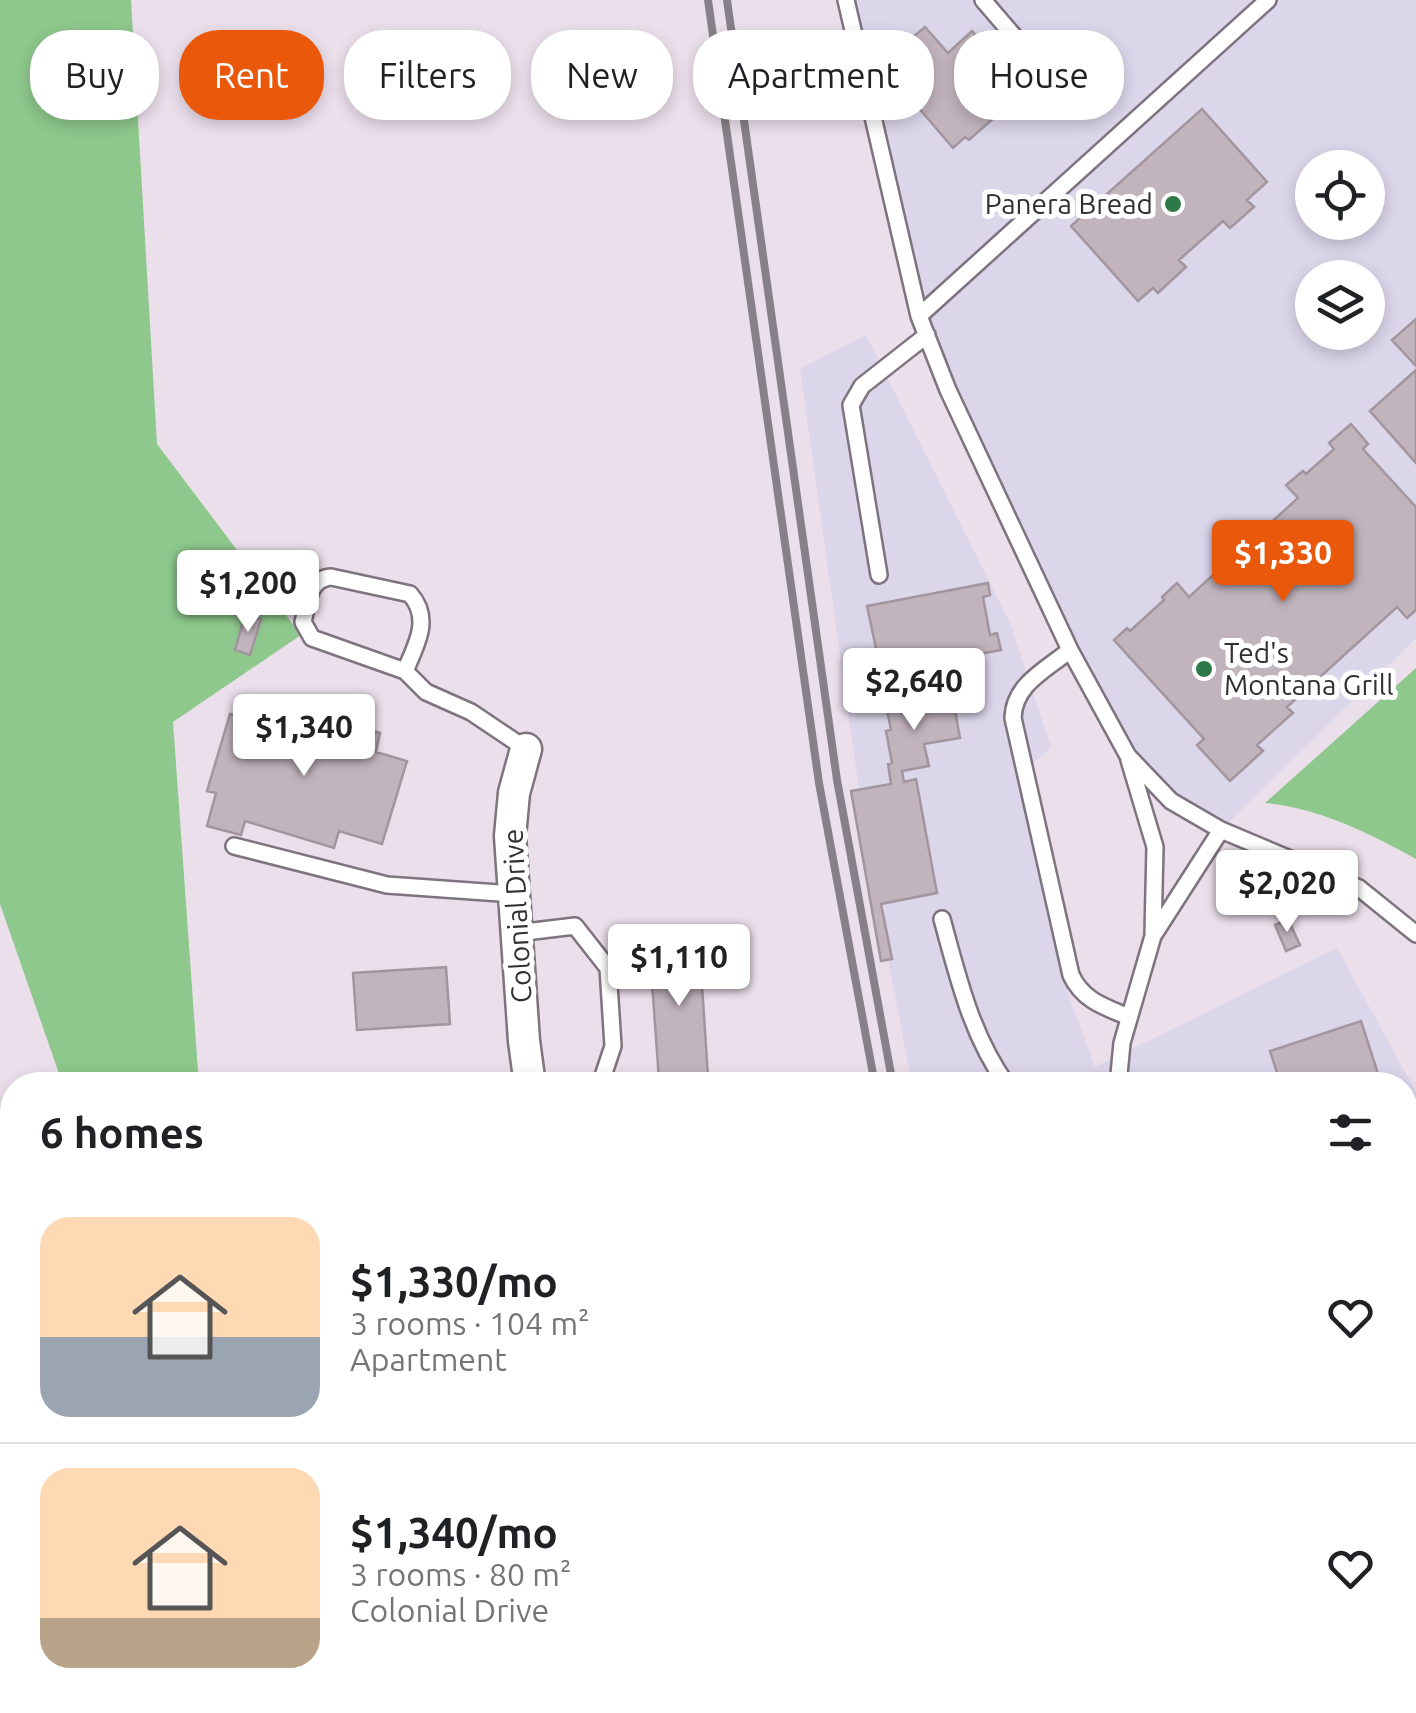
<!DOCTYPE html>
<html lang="en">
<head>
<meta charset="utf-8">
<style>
	:root { --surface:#fff; --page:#f2f2f2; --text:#202124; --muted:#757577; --line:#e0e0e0; --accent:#ea580c }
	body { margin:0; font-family:Ubuntu,sans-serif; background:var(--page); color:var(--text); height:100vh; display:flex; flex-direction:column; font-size:38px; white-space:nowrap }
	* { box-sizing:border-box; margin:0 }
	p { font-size:32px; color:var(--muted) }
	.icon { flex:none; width:55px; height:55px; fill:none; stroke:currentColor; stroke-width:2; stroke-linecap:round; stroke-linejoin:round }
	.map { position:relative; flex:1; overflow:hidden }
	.sheet { position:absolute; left:0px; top:1072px; width:1418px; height:642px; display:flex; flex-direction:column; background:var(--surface); border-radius:40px 40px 0 0; box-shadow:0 5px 15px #0003 }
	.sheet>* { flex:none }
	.guide { position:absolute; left:30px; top:30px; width:1358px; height:90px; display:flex; gap:20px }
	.buttons { position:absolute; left:1295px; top:150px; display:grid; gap:20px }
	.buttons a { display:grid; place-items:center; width:90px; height:90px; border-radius:50%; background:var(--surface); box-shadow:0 5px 15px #0003; font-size:50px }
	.price { position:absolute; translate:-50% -85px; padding:0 22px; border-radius:10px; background:#fff; color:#222; font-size:32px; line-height:65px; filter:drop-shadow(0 2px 5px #0008) }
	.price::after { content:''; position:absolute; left:50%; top:60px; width:30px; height:22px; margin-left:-15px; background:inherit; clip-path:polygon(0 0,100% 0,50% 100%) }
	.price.active { background:var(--accent); color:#fff }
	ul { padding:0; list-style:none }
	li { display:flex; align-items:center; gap:30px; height:250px; padding:0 40px }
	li+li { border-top:2px solid var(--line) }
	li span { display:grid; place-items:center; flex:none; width:280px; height:200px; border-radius:30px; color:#555 }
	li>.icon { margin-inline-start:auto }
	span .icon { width:120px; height:120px; fill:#fffc; stroke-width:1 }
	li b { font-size:42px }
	h2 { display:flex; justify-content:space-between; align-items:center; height:120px; padding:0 40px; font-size:42px }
	.chip { padding:0 35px; border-radius:40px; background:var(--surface); box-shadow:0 5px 15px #0003; font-size:35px; line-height:90px }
	.chip.active { background:var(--accent); color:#fff }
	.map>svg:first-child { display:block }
</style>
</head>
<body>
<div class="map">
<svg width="1416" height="1713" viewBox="0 0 1416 1713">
	<rect width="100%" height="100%" fill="#ebdfeb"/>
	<path fill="#dcd6eb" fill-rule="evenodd" d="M846 0H1416V638L1221 830 1171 801 1128 756 919 316ZM1312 168H1368V222H1312ZM1312 278H1368V332H1312Z
		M866 335 1010 623 1051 747 1025 771 1068 994 1095 1067 1337 948 1416 1092V1171L1405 1175V1085H912L867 847 800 369Z"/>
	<path fill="#8ec88c" d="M0 0H131L157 444 301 635 173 722 199 1085H63L0 904Z
		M1416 668V859C1369 833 1319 808 1265 803Z"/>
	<path fill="#c2b4bd" stroke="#a2959e" stroke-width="2.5" d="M925 27 948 53 972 31 1020 86 1008 95 1013 101 969 140 965 137 953 148 905 92 925 75 901 47Z
		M1202 109 1267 182 1247 200 1254 207 1230 228 1223 221 1179 260 1186 267 1158 293 1153 288 1138 301 1071 226Z
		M1416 319V366L1392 340Z
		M1416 370V463L1370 411Z
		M1351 424 1368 444 1363 449 1416 507V610L1407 618 1397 607 1287 707 1293 713 1257 745 1263 751 1230 781 1197 745 1204 739 1114 640 1127 628 1130 631 1164 600 1162 597 1177 583 1189 597 1298 498 1286 485 1303 471 1306 474 1334 449 1329 443Z
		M988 583 990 595 983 597 990 635 997 633 1001 650 946 660 960 738 924 744 929 766 902 771 904 782 916 779 937 893 881 904 892 959 881 961 851 791 891 784 888 764 892 763 886 731 891 730 887 710 883 711 880 698 885 697 882 678 877 679 874 664 879 663 867 606Z
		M245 615 261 619 250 655 235 650Z
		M273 706 380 733 376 752 407 761 382 844 339 831 334 848 245 821 241 835 207 826 216 793 207 791 230 714 267 725Z
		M1288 919 1300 945 1286 951 1275 925Z
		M699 938 708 1077 659 1080 649 941Z
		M446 967 450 1024 357 1030 353 973Z
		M1361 1021 1381 1083 1281 1085 1270 1051Z
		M1416 1274V1306L1407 1277Z
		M1405 1377 1416 1409V1466L1405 1470Z
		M0 1379 9 1403 0 1406Z
		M12 1489V1560L0 1564V1493Z
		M1405 1701 1412 1704 1416 1701V1713H1399V1707Z
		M803 1702H875L879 1713H807Z"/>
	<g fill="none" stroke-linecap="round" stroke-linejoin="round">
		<g stroke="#7e737e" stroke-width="20">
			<path id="lane" d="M846 0 919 316 948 390 1070 650 1128 756 1171 801 1221 830 1359 888 1416 934
				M983 0 1056 85
				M919 316 1268 0
				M879 575 851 405 862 386 927 335
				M1070 650C1046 670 1014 684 1013 718L1071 975C1083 1001 1105 1007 1129 1017
				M405 671C416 645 432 619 410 594L331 577C308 579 308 603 303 622L312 638 405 671 426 692 471 712 526 749
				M1129 760 1155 847 1153 933
				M234 846 387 885 514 894
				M942 919C958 977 971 1035 1007 1085
				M517 933 575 926 608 968 613 1046 600 1085
				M1118 1085 1122 1043 1153 936 1221 830
				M1405 1172 1416 1200
				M0 1468 12 1464
				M102 1702 105 1713
				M473 1702 477 1713
				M161 1713 192 1702
				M742 1713 772 1702"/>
		</g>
		<g stroke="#7e737e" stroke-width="35">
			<path id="street" d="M526 749 514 793 510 836 524 1041 530 1085
				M1405 1646 1416 1641
				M919 1702 922 1713
				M1310 1702 1315 1713"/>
		</g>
		<g stroke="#7e737e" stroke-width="48">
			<path id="secondary" d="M1405 1207 1416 1203
				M0 1666 12 1662"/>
		</g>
		<path stroke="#877f87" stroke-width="5" stroke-dasharray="8 5" stroke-linecap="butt" d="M0 1411 12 1407"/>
		<use href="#lane" stroke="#fff" stroke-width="15"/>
		<use href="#street" stroke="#fff" stroke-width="30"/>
		<use href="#secondary" stroke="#fff" stroke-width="42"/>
		<path stroke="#888088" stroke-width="8" d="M708 0 819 783 875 1085
			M727 0 837 780 893 1085
			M1026 1702 1029 1713
			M1046 1702 1049 1713"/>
	</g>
	<g fill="#2e7948" stroke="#fff" stroke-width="4">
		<circle cx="1173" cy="204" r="10"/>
		<circle cx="1204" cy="669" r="10"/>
	</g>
	<g text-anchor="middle" stroke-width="10" stroke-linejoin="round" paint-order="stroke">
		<g font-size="28" fill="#332e33" stroke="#fff" text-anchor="end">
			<text x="1153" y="214">Panera Bread</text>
			<text x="1224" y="663" text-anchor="start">Ted's<tspan x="1224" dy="32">Montana Grill</tspan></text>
		</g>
		<g font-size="28" fill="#332e33" stroke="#fff">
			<text transform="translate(517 916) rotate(-93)" y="10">Colonial Drive</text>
		</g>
	</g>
</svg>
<div class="buttons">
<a><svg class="icon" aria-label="locate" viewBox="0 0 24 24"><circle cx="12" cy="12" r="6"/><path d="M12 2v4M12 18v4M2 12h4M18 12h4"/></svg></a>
<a><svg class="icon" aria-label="layers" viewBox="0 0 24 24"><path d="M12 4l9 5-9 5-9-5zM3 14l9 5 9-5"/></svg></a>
</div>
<b class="price active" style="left:1283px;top:605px">$1,330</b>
<b class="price" style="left:248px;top:635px">$1,200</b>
<b class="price" style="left:914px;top:733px">$2,640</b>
<b class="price" style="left:304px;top:779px">$1,340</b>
<b class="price" style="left:1287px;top:935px">$2,020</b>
<b class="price" style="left:679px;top:1009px">$1,110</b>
<div class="guide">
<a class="chip">Buy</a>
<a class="chip active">Rent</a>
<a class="chip">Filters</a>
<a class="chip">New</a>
<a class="chip">Apartment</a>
<a class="chip">House</a>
</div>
<section class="sheet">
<h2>6 homes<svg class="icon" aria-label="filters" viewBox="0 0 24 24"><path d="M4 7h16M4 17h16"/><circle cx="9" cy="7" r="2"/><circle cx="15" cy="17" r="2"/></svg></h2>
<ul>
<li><span style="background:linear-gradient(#ffd9b3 60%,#9aa5b1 0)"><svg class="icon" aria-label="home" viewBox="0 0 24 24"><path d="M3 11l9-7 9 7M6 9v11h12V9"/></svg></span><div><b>$1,330/mo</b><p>3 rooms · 104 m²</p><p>Apartment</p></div><svg class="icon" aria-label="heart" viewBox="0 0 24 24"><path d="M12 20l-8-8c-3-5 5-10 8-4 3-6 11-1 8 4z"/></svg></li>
<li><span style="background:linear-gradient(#ffd9b3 75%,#b9a48a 0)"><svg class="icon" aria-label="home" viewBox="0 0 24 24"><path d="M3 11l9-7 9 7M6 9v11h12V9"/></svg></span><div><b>$1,340/mo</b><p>3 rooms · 80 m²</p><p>Colonial Drive</p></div><svg class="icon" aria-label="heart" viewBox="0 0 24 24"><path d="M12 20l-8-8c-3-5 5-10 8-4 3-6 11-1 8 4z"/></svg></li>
</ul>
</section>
</div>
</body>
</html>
